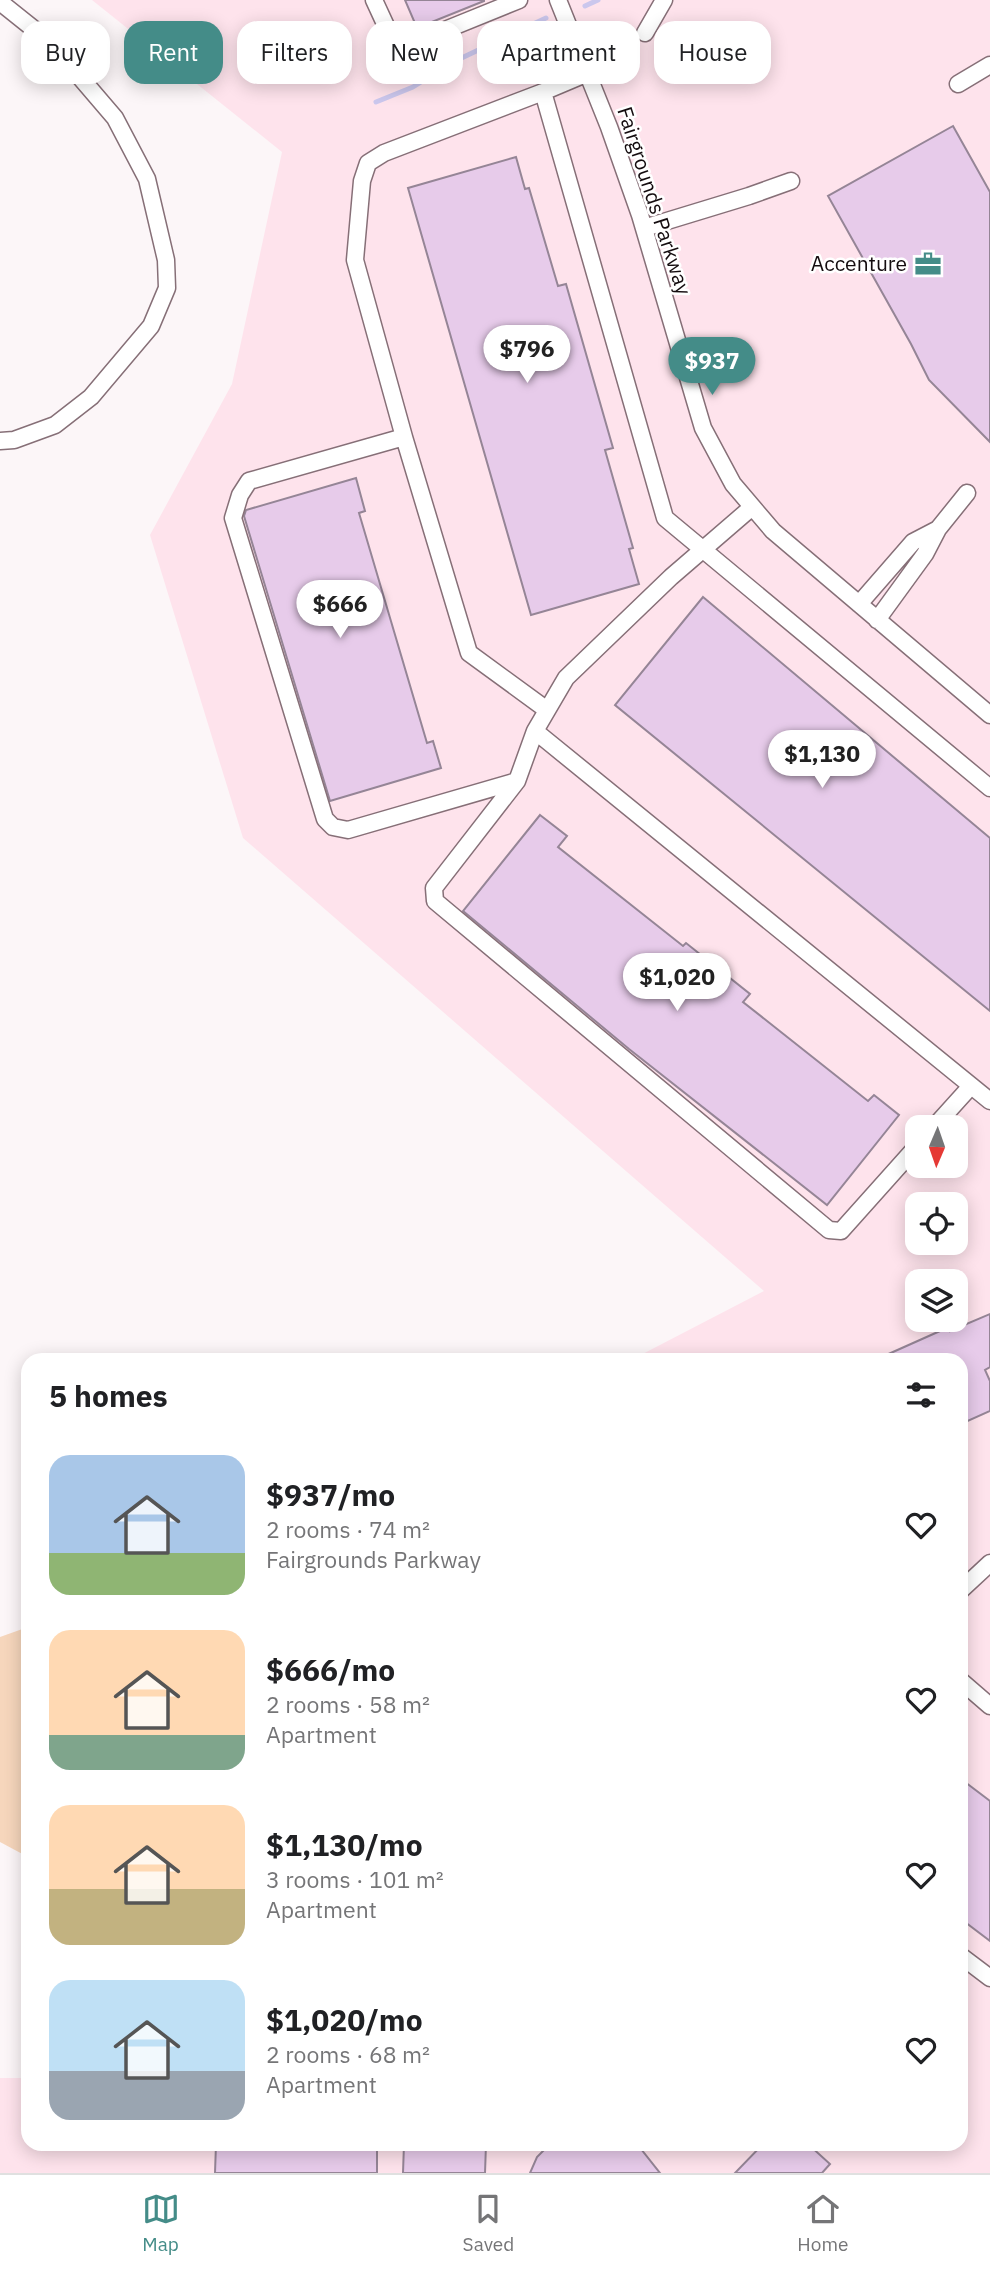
<!DOCTYPE html>
<html lang="en">
<head>
<meta charset="utf-8">
<style>
	:root { --surface:#fff; --page:#f6f6f6; --text:#202124; --muted:#757577; --line:#e0e0e0; --accent:#448c88 }
	body { margin:0; font-family:"IBM Plex Sans",sans-serif; background:var(--page); color:var(--text); height:100vh; display:flex; flex-direction:column; font-size:26px; white-space:nowrap }
	* { box-sizing:border-box; margin:0 }
	p { font-size:23px; color:var(--muted) }
	.icon { flex:none; width:38px; height:38px; fill:none; stroke:currentColor; stroke-width:2; stroke-linecap:round; stroke-linejoin:round }
	.map { position:relative; flex:1; overflow:hidden }
	.details { position:absolute; left:21px; top:1353px; width:947px; height:798px; display:flex; flex-direction:column; background:var(--surface); border-radius:21px; box-shadow:0 4px 18px #0003 }
	.details>* { flex:none }
	.top-card { position:absolute; left:21px; top:21px; width:948px; height:63px; display:flex; gap:14px }
	.needle { width:46px; rotate:182deg }
	.buttons { position:absolute; left:905px; top:1115px; display:grid; gap:14px }
	.buttons a { display:grid; place-items:center; width:63px; height:63px; border-radius:14px; background:var(--surface); box-shadow:0 4px 18px #0003; font-size:35px }
	.price { position:absolute; translate:-50% -60px; padding:0 16px; border-radius:24px; background:#fff; color:#222; font-size:23px; line-height:46px; filter:drop-shadow(0 2px 4px #0008) }
	.price::after { content:''; position:absolute; left:50%; top:42px; width:21px; height:16px; margin-left:-10px; background:inherit; clip-path:polygon(0 0,100% 0,50% 100%) }
	.price.selected { background:var(--accent); color:#fff }
	ul { padding:0; list-style:none }
	li { display:flex; align-items:center; gap:21px; height:175px; padding:0 28px }
	li span { display:grid; place-items:center; flex:none; width:196px; height:140px; border-radius:21px; color:#555 }
	li>.icon { margin-inline-start:auto }
	span .icon { width:84px; height:84px; fill:#fffc; stroke-width:1 }
	li b { font-size:30px }
	h2 { display:flex; justify-content:space-between; align-items:center; height:84px; padding:0 28px; font-size:30px }
	.chip { padding:0 24px; border-radius:21px; background:var(--surface); box-shadow:0 4px 18px #0003; font-size:24px; line-height:63px }
	.chip.selected { background:var(--accent); color:#fff }
	.tabs { display:flex; justify-content:space-around; align-items:center; height:98px; border-top:2px solid var(--line); background:var(--surface); font-size:19px; color:var(--muted) }
	.tabs a { display:grid; justify-items:center; gap:4px }
	.tabs .selected { color:var(--accent) }
	.map>svg:first-child { display:block }
</style>
</head>
<body>
<div class="map">
<svg width="990" height="2173" viewBox="0 0 990 2173">
	<rect width="100%" height="100%" fill="#fcf6f8"/>
	<path fill="#fee3ec" fill-rule="evenodd" d="M92 0H990V2173H0V2078H28V2144H961V1360H631L764 1291 243 838 150 535 232 384 282 152ZM917 1127H956V1166H917ZM917 1204H956V1242H917ZM917 1281H956V1320H917Z"/>
	<path fill="#f6d6bc" d="M28 1627V1857L0 1842V1637Z"/>
	<g fill="none" stroke-linecap="round" stroke-linejoin="round">
		<path stroke="#cbc7ed" stroke-width="5" d="M585 6 598 0
			M376 102 413 87 451 63 546 18"/>
	</g>
	<path fill="#e7cbea" stroke="#958596" stroke-width="2" d="M405 0H484V1L417 28Z
		M953 126 990 192V442L929 380 911 344 828 196Z
		M516 157 525 189 529 188 558 286 566 284 613 448 605 450 633 548 629 549 639 584 531 615 408 188Z
		M356 478 365 511 359 513 427 743 433 741 441 768 330 801 244 516 246 510Z
		M703 597 990 838V1011L615 705Z
		M540 815 567 836 558 847 683 946 686 943 750 994 743 1002 868 1101 874 1095 899 1115 827 1205 629 1049 463 911Z
		M990 1314V1367L985 1370 990 1381V1411L961 1424V1360H875L949 1327 950 1331Z
		M961 1779 990 1801V1941L961 1919Z
		M216 2144H377V2173H215Z
		M404 2144H486L485 2173H403Z
		M550 2144H637L660 2173H530L537 2157Z
		M763 2144H808L830 2164 822 2173H735Z"/>
	<g fill="none" stroke-linecap="round" stroke-linejoin="round">
		<g stroke="#866f77" stroke-width="19">
			<path id="minor" d="M374 0 392 39 413 43 519 0
				M558 0 609 127 640 215 703 428 733 484 773 531 990 715
				M0 2 50 42 115 118 147 179 166 260 167 288 151 326 91 397 55 425 14 440 0 441
				M645 33 664 0
				M958 84 990 65
				M543 92 588 73
				M644 228 749 196 791 181
				M404 437 469 653 547 710
				M751 508 671 577 566 678 535 731 990 1101
				M859 604 913 542 938 529
				M877 620 925 554 938 529 967 493
				M535 731 517 781 348 830 333 827 325 819 233 518 240 495 249 481 404 437 355 260 362 181 368 163 384 153 543 92 665 518 990 788
				M517 781 434 888 435 901 829 1230 841 1231 917 1146
				M934 1127 971 1086
				M961 1590 990 1563
				M961 1681 990 1706
				M961 1956 990 1978"/>
		</g>
		<use href="#minor" stroke="#fff" stroke-width="16"/>
	</g>
	<defs>
		<g id="office-bare" transform="scale(2.1)"><path d="M-6-3h4V-5.5h4V-3h4V5H-6ZM-1-4.5V-3h2v-1.5ZM-6 0V1H6V0Z" fill="#448c88" stroke="#fff" stroke-width="2.5" paint-order="stroke"/></g>
	</defs>
	<g fill-rule="evenodd">
		<use href="#office-bare" x="928" y="264"/>
	</g>
	<g text-anchor="middle" stroke-width="5" stroke-linejoin="round" paint-order="stroke">
		<g font-size="21" fill="#140c0f" stroke="#fff">
			<text transform="translate(654 201) rotate(72)" y="7">Fairgrounds Parkway</text>
		</g>
		<g font-size="21" fill="#140c0f" stroke="#fff" text-anchor="end">
			<text x="907" y="271">Accenture</text>
		</g>
	</g>
</svg>
<div class="buttons">
<a><svg class="needle" viewBox="-14 -14 28 28"><path d="M0-13l5 13h-10z" fill="#e53935"/><path d="M0 13l5-13h-10z" fill="#757577"/></svg></a>
<a><svg class="icon" aria-label="locate" viewBox="0 0 24 24"><circle cx="12" cy="12" r="6"/><path d="M12 2v4M12 18v4M2 12h4M18 12h4"/></svg></a>
<a><svg class="icon" aria-label="layers" viewBox="0 0 24 24"><path d="M12 4l9 5-9 5-9-5zM3 14l9 5 9-5"/></svg></a>
</div>
<b class="price" style="left:527px;top:385px">$796</b>
<b class="price selected" style="left:712px;top:397px">$937</b>
<b class="price" style="left:340px;top:640px">$666</b>
<b class="price" style="left:822px;top:790px">$1,130</b>
<b class="price" style="left:677px;top:1013px">$1,020</b>
<div class="top-card">
<a class="chip">Buy</a>
<a class="chip selected">Rent</a>
<a class="chip">Filters</a>
<a class="chip">New</a>
<a class="chip">Apartment</a>
<a class="chip">House</a>
</div>
<section class="details">
<h2>5 homes<svg class="icon" aria-label="filters" viewBox="0 0 24 24"><path d="M4 7h16M4 17h16"/><circle cx="9" cy="7" r="2"/><circle cx="15" cy="17" r="2"/></svg></h2>
<ul>
<li><span style="background:linear-gradient(#a9c7e8 70%,#8fb573 0)"><svg class="icon" aria-label="home" viewBox="0 0 24 24"><path d="M3 11l9-7 9 7M6 9v11h12V9"/></svg></span><div><b>$937/mo</b><p>2 rooms · 74 m²</p><p>Fairgrounds Parkway</p></div><svg class="icon" aria-label="heart" viewBox="0 0 24 24"><path d="M12 20l-8-8c-3-5 5-10 8-4 3-6 11-1 8 4z"/></svg></li>
<li><span style="background:linear-gradient(#ffd9b3 75%,#7fa58c 0)"><svg class="icon" aria-label="home" viewBox="0 0 24 24"><path d="M3 11l9-7 9 7M6 9v11h12V9"/></svg></span><div><b>$666/mo</b><p>2 rooms · 58 m²</p><p>Apartment</p></div><svg class="icon" aria-label="heart" viewBox="0 0 24 24"><path d="M12 20l-8-8c-3-5 5-10 8-4 3-6 11-1 8 4z"/></svg></li>
<li><span style="background:linear-gradient(#ffd9b3 60%,#c2b280 0)"><svg class="icon" aria-label="home" viewBox="0 0 24 24"><path d="M3 11l9-7 9 7M6 9v11h12V9"/></svg></span><div><b>$1,130/mo</b><p>3 rooms · 101 m²</p><p>Apartment</p></div><svg class="icon" aria-label="heart" viewBox="0 0 24 24"><path d="M12 20l-8-8c-3-5 5-10 8-4 3-6 11-1 8 4z"/></svg></li>
<li><span style="background:linear-gradient(#bfe0f5 65%,#9aa5b1 0)"><svg class="icon" aria-label="home" viewBox="0 0 24 24"><path d="M3 11l9-7 9 7M6 9v11h12V9"/></svg></span><div><b>$1,020/mo</b><p>2 rooms · 68 m²</p><p>Apartment</p></div><svg class="icon" aria-label="heart" viewBox="0 0 24 24"><path d="M12 20l-8-8c-3-5 5-10 8-4 3-6 11-1 8 4z"/></svg></li>
</ul>
</section>
</div>
<nav class="tabs">
<a class="selected"><svg class="icon" aria-label="map" viewBox="0 0 24 24"><path d="M3 6l6-2 6 2 6-2v14l-6 2-6-2-6 2zM9 4v14M15 6v14"/></svg>Map</a>
<a><svg class="icon" aria-label="saved" viewBox="0 0 24 24"><path d="M7 4h10v16l-5-4-5 4z"/></svg>Saved</a>
<a><svg class="icon" aria-label="home" viewBox="0 0 24 24"><path d="M3 11l9-7 9 7M6 9v11h12V9"/></svg>Home</a>
</nav>
</body>
</html>
